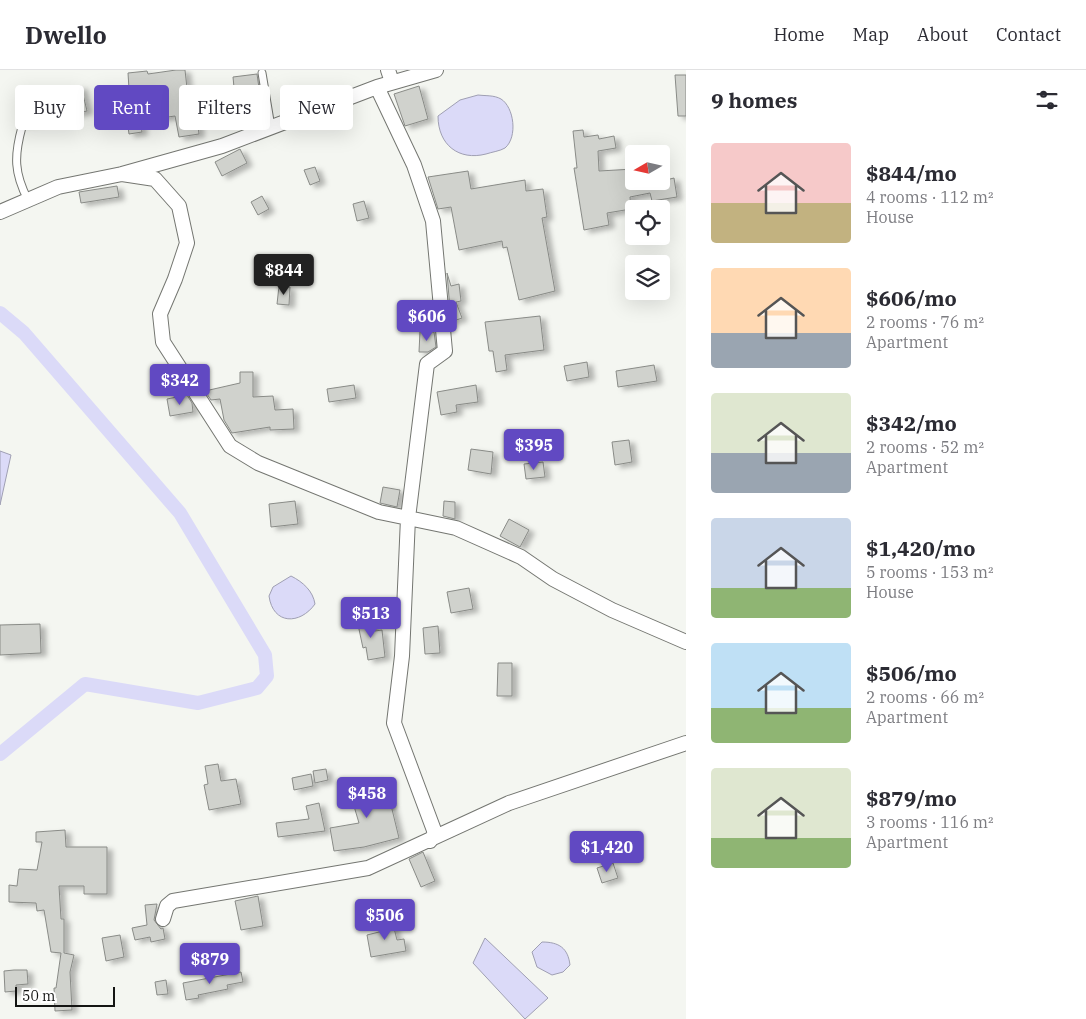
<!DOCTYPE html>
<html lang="en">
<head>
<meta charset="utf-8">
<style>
	:root { --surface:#fff; --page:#f2f2f3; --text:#2b2b33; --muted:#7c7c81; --line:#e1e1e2; --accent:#6149c2 }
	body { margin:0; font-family:"IBM Plex Serif",serif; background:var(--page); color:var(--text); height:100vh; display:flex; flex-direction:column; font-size:19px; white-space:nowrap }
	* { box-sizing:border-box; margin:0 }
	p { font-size:16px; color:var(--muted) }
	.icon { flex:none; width:28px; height:28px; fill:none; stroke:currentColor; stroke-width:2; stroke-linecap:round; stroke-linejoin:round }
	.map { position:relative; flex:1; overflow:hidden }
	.sheet { display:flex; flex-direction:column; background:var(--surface); width:400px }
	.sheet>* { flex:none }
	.hud { position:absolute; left:15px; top:15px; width:475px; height:45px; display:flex; gap:10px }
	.needle { width:32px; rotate:261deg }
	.controls { position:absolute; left:625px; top:75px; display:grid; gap:10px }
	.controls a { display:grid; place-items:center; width:45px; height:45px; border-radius:5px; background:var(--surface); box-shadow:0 5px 20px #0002; font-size:25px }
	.scale { position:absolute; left:15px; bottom:12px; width:100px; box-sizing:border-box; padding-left:5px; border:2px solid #141513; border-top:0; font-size:14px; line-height:18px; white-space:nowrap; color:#141513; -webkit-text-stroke:4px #fff; paint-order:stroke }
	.price { position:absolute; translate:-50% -42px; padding:0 11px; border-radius:5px; background:var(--accent); color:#fff; font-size:16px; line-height:32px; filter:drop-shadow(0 1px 2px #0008) }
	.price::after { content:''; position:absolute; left:50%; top:30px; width:15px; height:11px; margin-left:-8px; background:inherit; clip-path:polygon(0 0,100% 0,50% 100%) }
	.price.active { background:#222; color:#fff }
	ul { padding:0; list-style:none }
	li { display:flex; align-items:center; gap:15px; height:125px; padding:0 25px }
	li span { display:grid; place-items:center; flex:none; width:140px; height:100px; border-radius:5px; color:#555 }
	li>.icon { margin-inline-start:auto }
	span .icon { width:60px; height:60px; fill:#fffc; stroke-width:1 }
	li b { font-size:21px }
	h2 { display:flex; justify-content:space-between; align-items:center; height:60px; padding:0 25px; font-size:21px }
	.tag { padding:0 18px; border-radius:5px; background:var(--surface); box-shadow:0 5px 20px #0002; font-size:18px; line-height:45px }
	.tag.active { background:var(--accent); color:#fff }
	header { display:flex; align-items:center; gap:30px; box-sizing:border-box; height:70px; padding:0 25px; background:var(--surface); border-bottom:1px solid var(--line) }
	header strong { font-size:24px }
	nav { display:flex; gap:28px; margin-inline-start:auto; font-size:18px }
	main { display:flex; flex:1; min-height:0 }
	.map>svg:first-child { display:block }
</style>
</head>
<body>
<header>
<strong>Dwello</strong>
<nav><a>Home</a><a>Map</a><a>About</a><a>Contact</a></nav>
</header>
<main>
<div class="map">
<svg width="686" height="949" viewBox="0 0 686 949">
	<defs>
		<filter id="shadow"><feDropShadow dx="5.5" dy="3" stdDeviation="2.5" flood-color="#0004"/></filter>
	</defs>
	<rect width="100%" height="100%" fill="#f4f6f1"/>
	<path fill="#dbdaf8" stroke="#9f9fb3" d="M478 25C486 26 494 25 501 29 514 37 518 67 505 78 500 81 492 82 486 84 459 91 438 75 438 46L460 30Z
		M0 381 11 385 0 435Z
		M291 506C303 512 313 521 315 534 300 555 273 555 269 526L273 517Z
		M485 868 548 928 525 949 473 893Z
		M542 872C559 872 568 878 570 895L563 902 552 905 537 897 532 882Z"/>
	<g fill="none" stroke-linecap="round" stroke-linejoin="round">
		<path stroke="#dbdaf8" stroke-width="14" d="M0 243 24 263 180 443 265 585 267 606 257 618 198 633 85 614 0 684"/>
	</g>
	<path fill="#d0d2cd" stroke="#898b87" filter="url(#shadow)" d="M176 0H185L188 27 194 26 199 64 179 67 175 46 140 51 142 62 129 64 125 36 130 35 128 3 147 1 148 4Z
		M257 4 260 25 235 28 233 7Z
		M675 5H686V46H678Z
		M81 16 87 41 70 45 64 20Z
		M419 16 428 49 405 56 394 24Z
		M42 19 48 50 18 54 16 37 22 35 19 24Z
		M583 60 584 67 598 65 599 69 614 66 616 78 598 81 599 101 634 99V111H662L674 108 677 127 652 131 650 123 630 127 631 139 607 143 609 155 584 160 574 98H577L573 61Z
		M240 79 247 93 222 106 215 92Z
		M315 97 320 111 310 115 304 100Z
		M468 101 471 119 525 110 526 121 543 119 547 147 542 148 555 221 519 230 507 177 503 178 502 171 459 180 451 137 438 139 428 107Z
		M117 116 119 127 81 133 79 122Z
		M262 126 269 139 258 145 251 132Z
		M364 131 369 148 357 151 353 134Z
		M447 203 451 216 459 214 461 231 456 232 462 248 451 252Z
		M279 216 290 217 289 235 277 234Z
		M540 246 544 280 505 285 507 300 496 302 493 281H489L485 252Z
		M420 261 434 262 436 277 428 282H419Z
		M587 292 589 307 567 311 564 296Z
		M654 295 657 311 618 317 616 301Z
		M240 302H253V327L273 326 275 340 293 339 294 359 270 360V357L232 363 224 350 220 329 211 330 205 321 240 313Z
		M354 315 356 328 329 332 327 319Z
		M476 315 478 332 456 335 457 342 441 345 437 322Z
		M187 325 192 333 193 342 170 346 167 329Z
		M629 370 632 392 615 395 612 372Z
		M471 379 493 382 491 404 468 400Z
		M543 392 545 407 526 409 524 394Z
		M383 417 400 420 397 437 380 433Z
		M295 431 298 454 271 457 269 434Z
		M444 431 455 432V449L443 446Z
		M509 449 529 460 520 477 500 466Z
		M469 518 473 539 451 543 447 522Z
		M372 547 375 561 382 560 385 587 368 590 366 577 363 578 357 550Z
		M40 554 41 583 0 585V555Z
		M438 556 440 583 425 584 423 558Z
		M498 593H512V626H497Z
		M218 694 221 711 236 709 241 734 209 740 204 715 208 714 205 696Z
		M326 699 328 710 315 713 313 701Z
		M311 704 313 716 294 720 292 708Z
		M378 708 385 732 390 731 399 768 364 777 334 781 330 758 359 753 348 716Z
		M319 733 325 761 278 767 276 753 309 749 306 736Z
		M65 760 66 777H107V824H84V816H59L61 849H64V883L74 885 70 902 72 940 55 941 54 918H56L61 883 51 882 44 840 37 841 36 833 9 832V815L17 816 19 799 37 800 42 772H36V762Z
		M423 782 435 811 421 817 409 789Z
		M613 793 618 808 602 813 597 798Z
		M258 826 263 856 241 860 235 831Z
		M157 834 154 850 161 859 163 858 165 869 151 872 150 867 135 870 132 858 147 855 145 835Z
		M392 850 397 870 404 869 406 881 371 887 367 865 383 861 381 852Z
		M120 865 124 887 106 891 102 868Z
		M14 900H27L28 914 16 915V921L5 922 4 901Z
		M241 902 243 912 227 915 228 919 198 925 199 928 186 930 183 913Z
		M166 910 168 924 157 925 155 912Z"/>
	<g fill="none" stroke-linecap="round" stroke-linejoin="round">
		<g stroke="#747671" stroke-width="9">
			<path id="lane" d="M262 3 271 57
				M22 57C14 86 14 103 28 130"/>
		</g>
		<g stroke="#747671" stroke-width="16">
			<path id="street" d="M388 0 392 12
				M377 17 414 95 433 151 445 281 427 294 408 448 402 586 394 653 435 763 430 771
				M122 104 155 109 179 136 187 173 175 209 160 244 163 272 230 376 258 393 379 442 456 458 521 487 553 509 612 540 686 572
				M0 142 58 117 122 104 222 76 377 17 436 0
				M163 849 167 836 173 831 368 798 509 733 686 673"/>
		</g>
		<use href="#lane" stroke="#fff" stroke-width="7"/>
		<use href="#street" stroke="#fff" stroke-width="14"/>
	</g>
</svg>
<div class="controls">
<a><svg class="needle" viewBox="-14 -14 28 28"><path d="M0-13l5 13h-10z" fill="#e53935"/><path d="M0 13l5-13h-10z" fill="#7c7c81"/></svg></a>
<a><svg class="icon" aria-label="locate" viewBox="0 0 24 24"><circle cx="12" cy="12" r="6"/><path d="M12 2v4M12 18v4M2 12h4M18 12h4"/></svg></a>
<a><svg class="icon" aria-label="layers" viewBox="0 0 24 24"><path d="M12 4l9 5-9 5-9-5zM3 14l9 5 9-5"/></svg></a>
</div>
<div class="scale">50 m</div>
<b class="price active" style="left:284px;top:226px">$844</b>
<b class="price" style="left:427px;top:272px">$606</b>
<b class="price" style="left:180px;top:336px">$342</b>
<b class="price" style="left:534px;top:401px">$395</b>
<b class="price" style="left:371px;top:569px">$513</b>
<b class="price" style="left:367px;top:749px">$458</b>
<b class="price" style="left:607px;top:803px">$1,420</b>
<b class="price" style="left:385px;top:871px">$506</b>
<b class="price" style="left:210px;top:915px">$879</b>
<div class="hud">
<a class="tag">Buy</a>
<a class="tag active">Rent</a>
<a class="tag">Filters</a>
<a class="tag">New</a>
</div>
</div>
<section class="sheet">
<h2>9 homes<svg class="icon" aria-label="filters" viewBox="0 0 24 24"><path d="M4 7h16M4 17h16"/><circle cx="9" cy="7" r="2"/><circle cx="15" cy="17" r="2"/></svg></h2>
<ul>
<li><span style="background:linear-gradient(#f6c9c9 60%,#c2b280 0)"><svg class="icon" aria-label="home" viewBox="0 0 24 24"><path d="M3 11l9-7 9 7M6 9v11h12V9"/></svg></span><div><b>$844/mo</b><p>4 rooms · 112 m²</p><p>House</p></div></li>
<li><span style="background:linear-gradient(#ffd9b3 65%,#9aa5b1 0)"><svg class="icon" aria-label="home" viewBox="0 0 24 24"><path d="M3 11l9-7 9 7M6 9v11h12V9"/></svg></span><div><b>$606/mo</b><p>2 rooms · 76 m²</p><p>Apartment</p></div></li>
<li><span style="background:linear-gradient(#dfe7d0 60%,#9aa5b1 0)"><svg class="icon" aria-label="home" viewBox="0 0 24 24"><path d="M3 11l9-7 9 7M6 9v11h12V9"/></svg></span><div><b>$342/mo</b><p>2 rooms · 52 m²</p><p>Apartment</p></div></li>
<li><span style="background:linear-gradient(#c9d6e8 70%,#8fb573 0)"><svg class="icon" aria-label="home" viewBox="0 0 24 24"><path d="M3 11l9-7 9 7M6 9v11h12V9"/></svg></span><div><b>$1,420/mo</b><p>5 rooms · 153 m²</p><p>House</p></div></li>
<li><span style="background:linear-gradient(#bfe0f5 65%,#8fb573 0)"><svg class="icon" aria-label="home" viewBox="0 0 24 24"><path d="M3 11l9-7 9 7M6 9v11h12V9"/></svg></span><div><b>$506/mo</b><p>2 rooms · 66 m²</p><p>Apartment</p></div></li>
<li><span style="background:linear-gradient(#dfe7d0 70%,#8fb573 0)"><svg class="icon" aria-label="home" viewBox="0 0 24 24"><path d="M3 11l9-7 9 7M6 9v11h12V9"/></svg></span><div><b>$879/mo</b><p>3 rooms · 116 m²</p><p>Apartment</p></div></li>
</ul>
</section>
</main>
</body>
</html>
